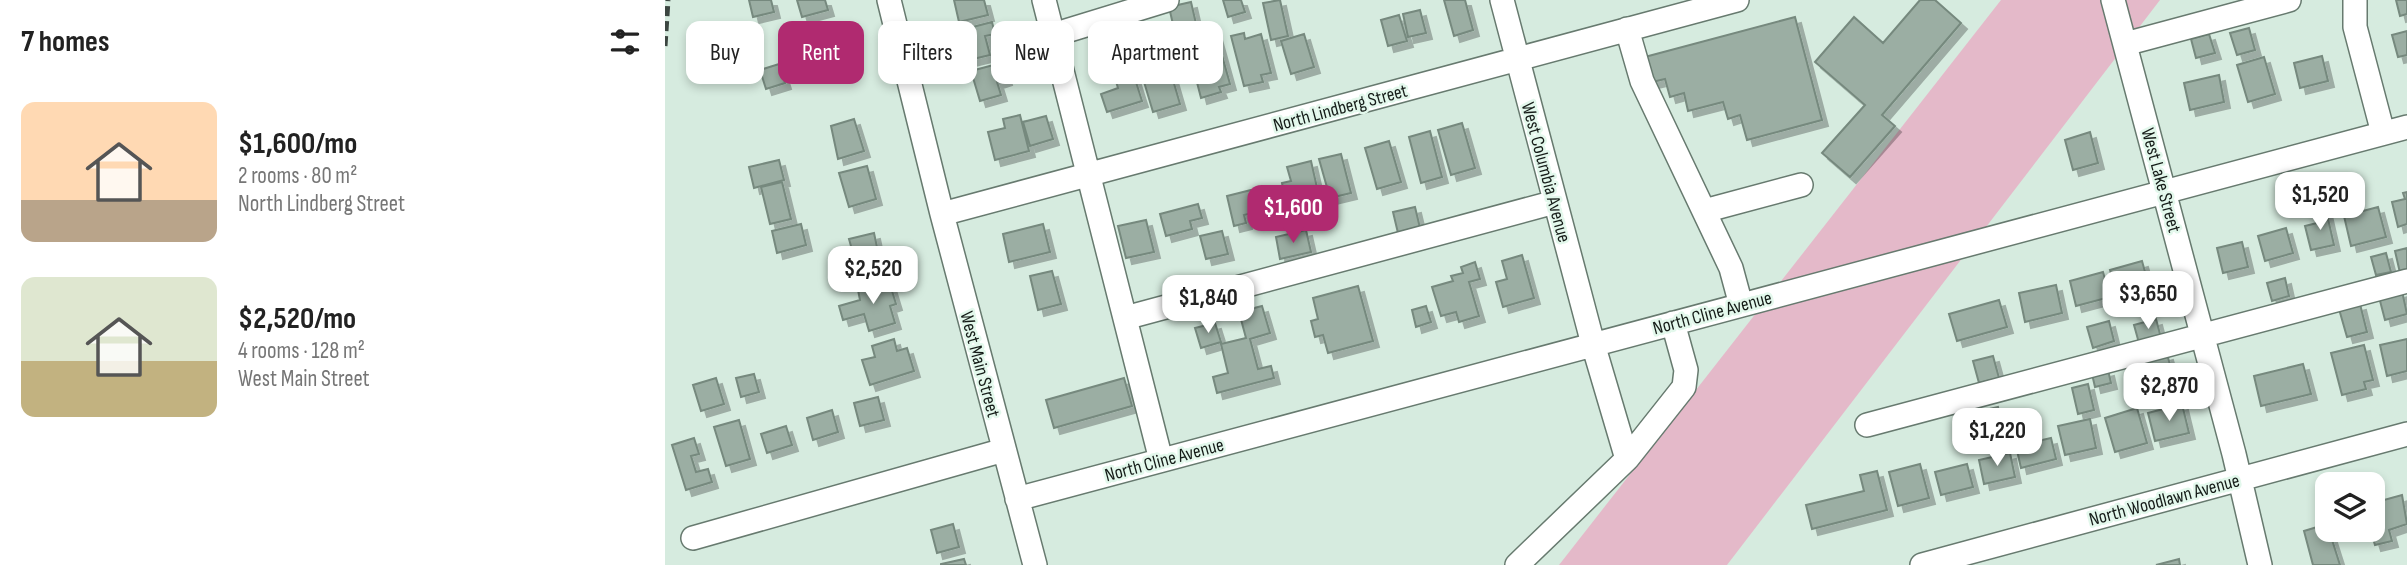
<!DOCTYPE html>
<html lang="en">
<head>
<meta charset="utf-8">
<style>
	:root { --surface:#fff; --page:#f2f2f2; --text:#222; --muted:#767676; --accent:#b02a70 }
	body { margin:0; font-family:"Sofia Sans Condensed",sans-serif; background:var(--page); color:var(--text); height:100vh; display:flex; flex-direction:column; font-size:26px; white-space:nowrap }
	* { box-sizing:border-box; margin:0 }
	p { font-size:23px; color:var(--muted) }
	.icon { flex:none; width:38px; height:38px; fill:none; stroke:currentColor; stroke-width:2; stroke-linecap:round; stroke-linejoin:round }
	.map { position:relative; flex:1; overflow:hidden }
	.panel { display:flex; flex-direction:column; background:var(--surface); width:665px }
	.panel>* { flex:none }
	.hud { position:absolute; left:21px; top:21px; width:665px; height:63px; display:flex; gap:14px }
	.fabs { position:absolute; left:1650px; top:472px; display:grid; gap:14px }
	.fabs a { display:grid; place-items:center; width:70px; height:70px; border-radius:14px; background:var(--surface); box-shadow:0 4px 10px #0003; font-size:35px }
	.price { position:absolute; translate:-50% -60px; padding:0 16px; border-radius:14px; background:#fff; color:#222; font-size:23px; line-height:46px; filter:drop-shadow(0 2px 4px #0008) }
	.price::after { content:''; position:absolute; left:50%; top:42px; width:21px; height:16px; margin-left:-10px; background:inherit; clip-path:polygon(0 0,100% 0,50% 100%) }
	.price.on { background:var(--accent); color:#fff }
	ul { padding:0; list-style:none }
	li { display:flex; align-items:center; gap:21px; height:175px; padding:0 21px }
	li span { display:grid; place-items:center; flex:none; width:196px; height:140px; border-radius:14px; color:#555 }
	li>.icon { margin-inline-start:auto }
	span .icon { width:84px; height:84px; fill:#fffc; stroke-width:1 }
	li b { font-size:30px }
	h2 { display:flex; justify-content:space-between; align-items:center; height:84px; padding:0 21px; font-size:30px }
	.tag { padding:0 24px; border-radius:14px; background:var(--surface); box-shadow:0 4px 10px #0003; font-size:24px; line-height:63px }
	.tag.on { background:var(--accent); color:#fff }
	main { display:flex; flex:1; min-height:0 }
	.map>svg:first-child { display:block }
</style>
</head>
<body>
<main>
<section class="panel">
<h2>7 homes<svg class="icon" aria-label="filters" viewBox="0 0 24 24"><path d="M4 7h16M4 17h16"/><circle cx="9" cy="7" r="2"/><circle cx="15" cy="17" r="2"/></svg></h2>
<ul>
<li><span style="background:linear-gradient(#ffd9b3 70%,#b9a48a 0)"><svg class="icon" aria-label="home" viewBox="0 0 24 24"><path d="M3 11l9-7 9 7M6 9v11h12V9"/></svg></span><div><b>$1,600/mo</b><p>2 rooms · 80 m²</p><p>North Lindberg Street</p></div></li>
<li><span style="background:linear-gradient(#dfe7d0 60%,#c2b280 0)"><svg class="icon" aria-label="home" viewBox="0 0 24 24"><path d="M3 11l9-7 9 7M6 9v11h12V9"/></svg></span><div><b>$2,520/mo</b><p>4 rooms · 128 m²</p><p>West Main Street</p></div></li>
</ul>
</section>
<div class="map">
<svg width="1742" height="565" viewBox="0 0 1742 565">
	<defs>
		<filter id="shadow"><feDropShadow dx="6" dy="6" stdDeviation="0" flood-color="#0004"/></filter>
	</defs>
	<rect width="100%" height="100%" fill="#d6ebdf"/>
	<path fill="#e4b9c9" d="M1336 0H1495L1062 565H894Z"/>
	<path fill="#9baea3" stroke="#76897e" stroke-width="2" filter="url(#shadow)" d="M84 0H106L109 12 88 17Z
		M132 0H160L163 10 137 17Z
		M289 0H319L323 15 294 22Z
		M558 0H576L580 12 563 17Z
		M615 0 623 36 606 40 598 3Z
		M779 0H800L808 30 789 36Z
		M1255 0H1270L1296 23 1217 115 1230 126 1185 177 1157 153 1200 105 1150 62 1189 17 1218 43Z
		M1731 0H1742V14L1735 16Z
		M526 2 532 28 510 33 504 7Z
		M755 10 761 33 743 37 738 14Z
		M734 15 742 41 723 46 716 20Z
		M1130 17 1157 120 1082 140 1075 115 1063 119 1058 102 1023 111 1019 93 1005 97 1000 79 983 83 976 58Z
		M327 22 330 34 320 36 325 55 304 60 296 30Z
		M165 25 175 63 151 69 141 31Z
		M1584 28 1590 50 1572 55 1565 33Z
		M368 29 372 43 354 49 349 34Z
		M1742 31V55L1733 57 1727 35Z
		M579 33 580 39 596 34 606 73 596 75 598 82 579 86 566 36Z
		M551 34 565 84 554 87 556 92 536 98 525 55 532 54 528 40Z
		M639 34 649 67 626 74 616 41Z
		M1544 34 1550 53 1531 58 1526 39Z
		M373 48 376 62 358 66 355 53Z
		M486 50 488 60 501 56 515 104 488 112 471 55Z
		M1657 56 1663 81 1635 88 1629 63Z
		M1599 57 1610 94 1583 102 1572 65Z
		M336 63 341 79 332 82 336 95 315 101 306 71Z
		M465 63 477 101 442 112 436 94 453 88 447 68Z
		M114 64 120 83 101 89 95 70Z
		M1554 75 1559 102 1525 110 1519 83Z
		M355 115 364 151 330 160 323 132 340 128 338 119Z
		M381 116 388 139 365 146 358 122Z
		M189 119 199 151 173 159 166 126Z
		M797 123 810 168 786 175 773 130Z
		M765 131 777 177 756 183 744 137Z
		M1425 132 1433 163 1408 170 1400 140Z
		M724 141 736 182 712 189 700 148Z
		M676 154 686 193 665 198 654 159Z
		M114 160 119 180 89 188 84 167Z
		M646 161 655 201 651 202 654 214 636 219 630 197 620 199 617 183 626 181 622 167Z
		M202 166 211 199 184 207 174 173Z
		M117 182 126 219 105 224 96 187Z
		M586 190 592 212 579 215 581 223 569 226 562 196Z
		M1742 192V224L1733 227 1727 202 1740 199 1738 193Z
		M533 204 537 218 525 221 527 229 501 236 495 214Z
		M750 207 755 228 733 233 728 212Z
		M1713 207 1721 237 1686 246 1679 216Z
		M1661 210 1669 245 1646 250 1640 226 1652 223 1650 213Z
		M481 220 489 252 461 258 453 226Z
		M136 224 141 245 112 253 107 231Z
		M378 224 385 252 344 262 338 234Z
		M1621 228 1628 253 1600 261 1593 236Z
		M641 230 646 252 615 259 611 237Z
		M557 231 563 254 541 259 535 236Z
		M209 233 216 266 180 275 177 260 189 257 184 239Z
		M1577 242 1583 267 1558 273 1552 248Z
		M1742 248V272L1735 273 1730 251Z
		M1721 253 1726 272 1711 275 1706 257Z
		M857 255 869 298 838 307 831 282 842 279 837 261Z
		M1477 261 1484 286 1452 295 1445 270Z
		M810 262 815 279 804 282 814 316 794 322 791 312 776 316 767 287 788 281 786 276 798 273 796 267Z
		M387 271 396 304 373 310 365 276Z
		M1438 272 1445 297 1411 306 1405 281Z
		M1620 278 1624 296 1607 301 1602 283Z
		M224 281 231 304 225 306 230 323 204 331 199 314 178 320 174 306 195 300 193 290Z
		M1391 285 1397 313 1360 322 1354 293Z
		M693 286 708 341 663 353 658 335 650 337 646 321 653 319 648 298Z
		M1737 291 1742 314 1720 320 1714 297Z
		M1334 300 1342 327 1292 341 1284 314Z
		M1695 304 1702 332 1682 337 1674 309Z
		M597 306 605 333 585 339 593 369 606 366 609 378 552 393 548 377 563 373 556 344 581 338 574 312Z
		M761 306 766 322 751 327 747 310Z
		M1491 319 1496 338 1474 343 1469 325Z
		M1444 321 1449 341 1428 348 1422 327Z
		M550 323 556 342 536 348 530 328Z
		M229 339 232 351 242 348 249 371 205 385 197 360 210 357 207 346Z
		M1742 339V371L1722 376 1715 345Z
		M1699 345 1708 380 1699 382 1701 389 1677 395 1666 353Z
		M1502 354 1507 372 1472 382 1467 364Z
		M1328 356 1334 378 1314 383 1308 361Z
		M1638 364 1646 394 1596 406 1589 376Z
		M1443 370 1446 383 1430 387 1427 374Z
		M89 374 94 392 76 397 71 378Z
		M51 378 59 404 36 411 28 385Z
		M459 378 467 406 389 428 381 400Z
		M1423 384 1429 410 1413 414 1407 388Z
		M213 397 219 420 195 426 189 403Z
		M1517 404 1524 433 1490 441 1483 413Z
		M1333 407 1338 427 1324 430 1320 410Z
		M1472 408 1482 443 1450 452 1440 418Z
		M167 410 173 432 148 440 142 418Z
		M1425 419 1431 448 1400 455 1393 426Z
		M74 420 85 459 61 466 49 427Z
		M121 426 127 445 102 453 96 434Z
		M29 438 34 454 26 456 31 472 43 469 47 482 21 490 7 445Z
		M1386 438 1391 459 1356 468 1351 446Z
		M1345 453 1350 477 1319 484 1314 460Z
		M1255 464 1264 498 1233 506 1224 472Z
		M1302 464 1308 487 1276 495 1270 472Z
		M1212 471 1222 510 1147 529 1141 505 1199 491 1195 475Z
		M1737 495 1742 524 1724 530 1727 541 1710 545 1706 532 1711 530 1708 518V503Z
		M288 524 294 547 272 553 266 530Z
		M1662 524 1675 565H1648L1639 531Z
		M299 559 301 565H276V564Z
		M1514 559 1515 565H1491Z"/>
	<g fill="none" stroke-linecap="round" stroke-linejoin="round">
		<g stroke="#677a6f" stroke-width="26">
			<path id="minor" d="M224 0 277 214 370 565
				M379 0 496 460
				M837 0 928 344 962 459 1019 387 1021 370 1008 323
				M1448 0 1569 454 1595 565
				M1690 0V27L1718 133
				M962 29 977 81 1066 268 1076 305
				M388 35 502 0
				M1460 44 1624 0
				M1039 211 1136 185
				M277 214 1072 0
				M460 318 890 202
				M1202 425 1742 281
				M352 499 1742 127
				M28 538 339 450
				M852 565 962 459
				M1257 565 1742 434"/>
		</g>
		<use href="#minor" stroke="#fff" stroke-width="23"/>
		<path stroke="#3c4641" stroke-width="5" stroke-dasharray="10 5" stroke-linecap="butt" d="M0 46 3 0"/>
	</g>
	<g text-anchor="middle" stroke-width="5" stroke-linejoin="round" paint-order="stroke">
		<g font-size="19" fill="#151c18" stroke="#e3f8ec">
			<text transform="translate(675 107) rotate(-15)" y="7">North Lindberg Street</text>
			<text transform="translate(882 172) rotate(75)" y="7">West Columbia Avenue</text>
			<text transform="translate(1497 180) rotate(75)" y="7">West Lake Street</text>
			<text transform="translate(1047 312) rotate(-15)" y="7">North Cline Avenue</text>
			<text transform="translate(316 364) rotate(75)" y="7">West Main Street</text>
			<text transform="translate(499 459) rotate(-15)" y="7">North Cline Avenue</text>
			<text transform="translate(1499 499) rotate(-15)" y="7">North Woodlawn Avenue</text>
		</g>
	</g>
</svg>
<div class="fabs">
<a><svg class="icon" aria-label="layers" viewBox="0 0 24 24"><path d="M12 4l9 5-9 5-9-5zM3 14l9 5 9-5"/></svg></a>
</div>
<b class="price" style="left:1655px;top:232px">$1,520</b>
<b class="price on" style="left:628px;top:245px">$1,600</b>
<b class="price" style="left:208px;top:306px">$2,520</b>
<b class="price" style="left:1483px;top:331px">$3,650</b>
<b class="price" style="left:543px;top:335px">$1,840</b>
<b class="price" style="left:1504px;top:423px">$2,870</b>
<b class="price" style="left:1332px;top:468px">$1,220</b>
<div class="hud">
<a class="tag">Buy</a>
<a class="tag on">Rent</a>
<a class="tag">Filters</a>
<a class="tag">New</a>
<a class="tag">Apartment</a>
</div>
</div>
</main>
</body>
</html>
